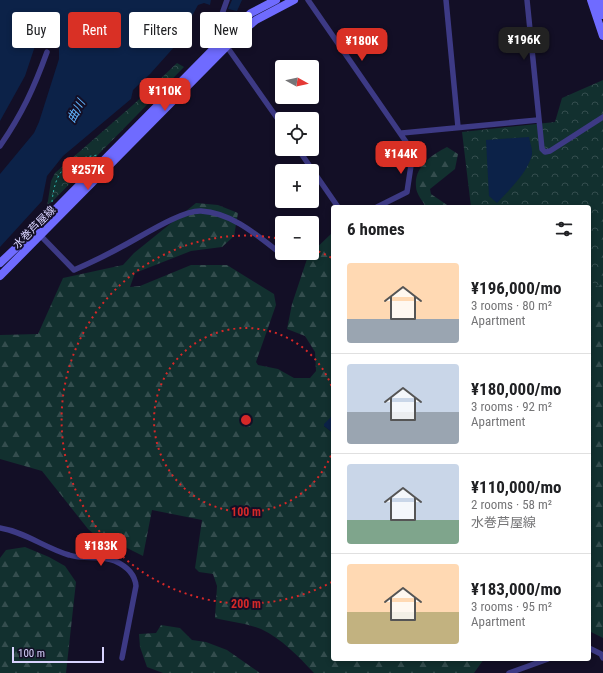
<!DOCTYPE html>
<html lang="en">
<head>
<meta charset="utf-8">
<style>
	:root { --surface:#fff; --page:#f6f6f6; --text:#202124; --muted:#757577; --line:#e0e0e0; --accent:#d93025 }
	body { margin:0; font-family:"Roboto Condensed","Noto Sans JP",sans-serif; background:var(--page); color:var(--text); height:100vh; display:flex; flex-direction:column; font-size:15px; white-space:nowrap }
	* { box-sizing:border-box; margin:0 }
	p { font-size:13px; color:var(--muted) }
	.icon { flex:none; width:22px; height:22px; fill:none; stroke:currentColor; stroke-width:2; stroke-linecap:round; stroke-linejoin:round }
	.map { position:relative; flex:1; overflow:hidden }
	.side { position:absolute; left:331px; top:205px; width:260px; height:456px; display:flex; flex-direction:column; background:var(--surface); border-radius:4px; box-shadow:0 2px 6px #0003 }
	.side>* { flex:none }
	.guide { position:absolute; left:12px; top:12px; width:259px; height:36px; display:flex; gap:8px }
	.needle { width:26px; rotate:98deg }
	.tools { position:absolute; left:275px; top:60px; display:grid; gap:8px }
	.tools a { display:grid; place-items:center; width:44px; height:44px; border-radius:4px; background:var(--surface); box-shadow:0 2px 6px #0003; font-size:20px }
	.scale { position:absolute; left:12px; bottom:10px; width:92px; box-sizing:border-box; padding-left:4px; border:2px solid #d9d4ff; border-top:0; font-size:11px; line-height:14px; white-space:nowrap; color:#d9d4ff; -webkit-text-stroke:3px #130f26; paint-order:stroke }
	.price { position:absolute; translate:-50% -34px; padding:0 9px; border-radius:8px; background:var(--accent); color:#fff; font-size:13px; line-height:26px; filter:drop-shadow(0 1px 2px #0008) }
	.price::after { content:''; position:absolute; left:50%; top:24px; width:12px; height:9px; margin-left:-6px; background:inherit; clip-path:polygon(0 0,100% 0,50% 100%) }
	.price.active { background:#222; color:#fff }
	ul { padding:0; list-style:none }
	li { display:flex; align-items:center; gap:12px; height:100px; padding:0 16px }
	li+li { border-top:1px solid var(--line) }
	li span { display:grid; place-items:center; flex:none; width:112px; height:80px; border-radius:4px; color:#555 }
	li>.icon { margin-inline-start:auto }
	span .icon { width:48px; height:48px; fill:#fffc; stroke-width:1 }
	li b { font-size:17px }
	h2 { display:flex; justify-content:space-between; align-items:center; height:48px; padding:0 16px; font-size:17px }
	.pill { padding:0 14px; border-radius:4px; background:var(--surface); box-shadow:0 2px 6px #0003; font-size:14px; line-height:36px }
	.pill.active { background:var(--accent); color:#fff }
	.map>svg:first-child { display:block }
</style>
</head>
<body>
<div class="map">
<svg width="603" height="673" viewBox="0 0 603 673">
	<defs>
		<pattern id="forest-firs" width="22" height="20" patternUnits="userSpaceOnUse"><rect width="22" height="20" fill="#12302f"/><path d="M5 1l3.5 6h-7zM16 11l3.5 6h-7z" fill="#344d4e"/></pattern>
		<pattern id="park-crowns" width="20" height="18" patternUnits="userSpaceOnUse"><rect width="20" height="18" fill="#12302f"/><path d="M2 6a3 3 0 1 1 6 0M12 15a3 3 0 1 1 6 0" fill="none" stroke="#344d4e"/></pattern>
	</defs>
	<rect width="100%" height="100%" fill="#130f26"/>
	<path fill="url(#forest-firs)" d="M447 147 458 154 455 169 430 189 431 194 450 207H426C423 202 416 193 416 187 414 167 431 155 447 147Z
		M196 203 218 205 238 213 234 236 222 247 191 251 135 273 130 287 140 286 191 265H227L274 294 276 305 256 362 258 365 278 369 294 378H310L316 371 315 352 305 336 287 329 292 304 308 256 333 232V415L324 426 333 433V659H484L474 673H314C298 656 282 639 261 629 246 623 230 622 215 618L217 586 213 574 199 572 195 568 202 520 152 510 143 556 123 546 101 540 88 529 42 471 0 459V335L38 334 63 278 123 265 134 253Z
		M603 270V638L589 631V280L593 275Z
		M25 547 49 557 65 566 76 582 66 673H0V558L6 550Z
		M161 625 180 628 192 640 206 642 227 650 260 673H163L147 667 140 647 139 634 156 633Z"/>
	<path fill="url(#park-crowns)" d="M177 63 184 67 47 207 51 181 55 173 134 104Z
		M603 80V282L598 287 589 279V207H471L462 132 555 122 562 98Z"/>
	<path fill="#0c2248" d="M0 0H211L210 5 204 3 198 5 176 45 150 74 133 90 131 99 63 156 47 176 42 201 0 247V174L34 133 39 122 59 59V39L52 29 44 30 38 37 25 76 0 121Z
		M232 0H242L237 11 228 9Z
		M529 137C530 144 534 151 531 158 525 175 509 190 497 203L489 196 486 140Z
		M333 415V433L324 426V424Z"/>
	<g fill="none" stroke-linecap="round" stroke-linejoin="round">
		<path stroke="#2fb8b0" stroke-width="1" stroke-dasharray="2 3" stroke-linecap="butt" d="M52 202C55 170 67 159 98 155"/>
		<path stroke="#3d3a85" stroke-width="5.5" d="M227 0 217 28 218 34 282 125
			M308 0 413 152 407 192 377 207
			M446 0 458 127
			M527 0 542 149 545 152 550 151 603 117
			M402 133 538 120
			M0 146C22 114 34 88 47 52
			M298 149 338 207
			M38 233 74 270C90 263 105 256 121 247 139 238 181 210 201 211 233 213 258 236 281 254
			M0 528C25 532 45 548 69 555 84 560 100 555 115 561 126 566 135 573 136 586L122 658
			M589 648 601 654 603 658
			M509 673 548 659"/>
		<path stroke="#6f6bff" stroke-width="8" d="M591 0 603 36
			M599 0 603 15
			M0 263 35 230 232 30 251 13 276 0
			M0 276 239 34 256 20 294 0"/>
	</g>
	<g fill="none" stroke="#d62828" stroke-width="2" stroke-dasharray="2 4">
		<path d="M333 450A92 92 0 1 1 333 390"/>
		<path d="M332 582A184 184 0 1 1 281 239M313 249A184 184 0 0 1 332 258"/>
	</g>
	<g text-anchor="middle" stroke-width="4" stroke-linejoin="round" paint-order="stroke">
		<g font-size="11" fill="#d9d4ff" stroke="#130f26">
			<text transform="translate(34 227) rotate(-45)" y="4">水巻芦屋線</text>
		</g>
		<g font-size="12" font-style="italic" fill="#62b6ff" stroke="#130f26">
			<text transform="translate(76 111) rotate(-61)" y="4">曲川</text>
		</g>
	</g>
	<circle cx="246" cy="420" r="6" fill="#d62828" stroke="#130f26" stroke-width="2"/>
	<g font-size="12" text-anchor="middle" font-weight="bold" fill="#d62828" stroke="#130f26" stroke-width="4" stroke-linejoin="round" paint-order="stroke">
		<text x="246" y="516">100 m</text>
		<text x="246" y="608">200 m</text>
	</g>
</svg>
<div class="tools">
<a><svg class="needle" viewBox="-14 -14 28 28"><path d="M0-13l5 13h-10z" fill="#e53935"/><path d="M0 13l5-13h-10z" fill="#757577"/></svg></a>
<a><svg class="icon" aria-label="locate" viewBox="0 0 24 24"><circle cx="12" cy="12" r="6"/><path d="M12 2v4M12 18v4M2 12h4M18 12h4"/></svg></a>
<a>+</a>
<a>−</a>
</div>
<div class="scale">100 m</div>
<b class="price active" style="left:524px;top:61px">¥196K</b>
<b class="price" style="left:362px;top:62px">¥180K</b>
<b class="price" style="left:165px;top:112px">¥110K</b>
<b class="price" style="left:401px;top:175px">¥144K</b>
<b class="price" style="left:88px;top:191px">¥257K</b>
<b class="price" style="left:101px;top:567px">¥183K</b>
<div class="guide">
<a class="pill">Buy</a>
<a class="pill active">Rent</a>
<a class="pill">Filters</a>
<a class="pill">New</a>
</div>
<section class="side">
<h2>6 homes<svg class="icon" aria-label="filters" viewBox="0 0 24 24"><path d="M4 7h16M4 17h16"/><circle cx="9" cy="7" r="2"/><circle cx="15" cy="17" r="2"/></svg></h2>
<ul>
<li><span style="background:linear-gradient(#ffd9b3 70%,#9aa5b1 0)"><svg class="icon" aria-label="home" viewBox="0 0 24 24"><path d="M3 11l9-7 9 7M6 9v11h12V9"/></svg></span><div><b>¥196,000/mo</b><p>3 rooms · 80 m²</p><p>Apartment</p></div></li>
<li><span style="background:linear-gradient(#c9d6e8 60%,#9aa5b1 0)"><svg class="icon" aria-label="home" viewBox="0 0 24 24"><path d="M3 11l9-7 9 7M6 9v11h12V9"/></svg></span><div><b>¥180,000/mo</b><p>3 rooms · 92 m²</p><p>Apartment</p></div></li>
<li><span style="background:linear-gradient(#c9d6e8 70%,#7fa58c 0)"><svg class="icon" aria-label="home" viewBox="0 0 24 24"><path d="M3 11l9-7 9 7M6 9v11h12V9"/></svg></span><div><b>¥110,000/mo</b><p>2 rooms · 58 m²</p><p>水巻芦屋線</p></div></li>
<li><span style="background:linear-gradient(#ffd9b3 60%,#c2b280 0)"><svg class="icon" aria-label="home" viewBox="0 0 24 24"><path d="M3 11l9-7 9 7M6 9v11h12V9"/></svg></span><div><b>¥183,000/mo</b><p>3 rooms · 95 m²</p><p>Apartment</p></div></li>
</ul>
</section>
</div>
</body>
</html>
